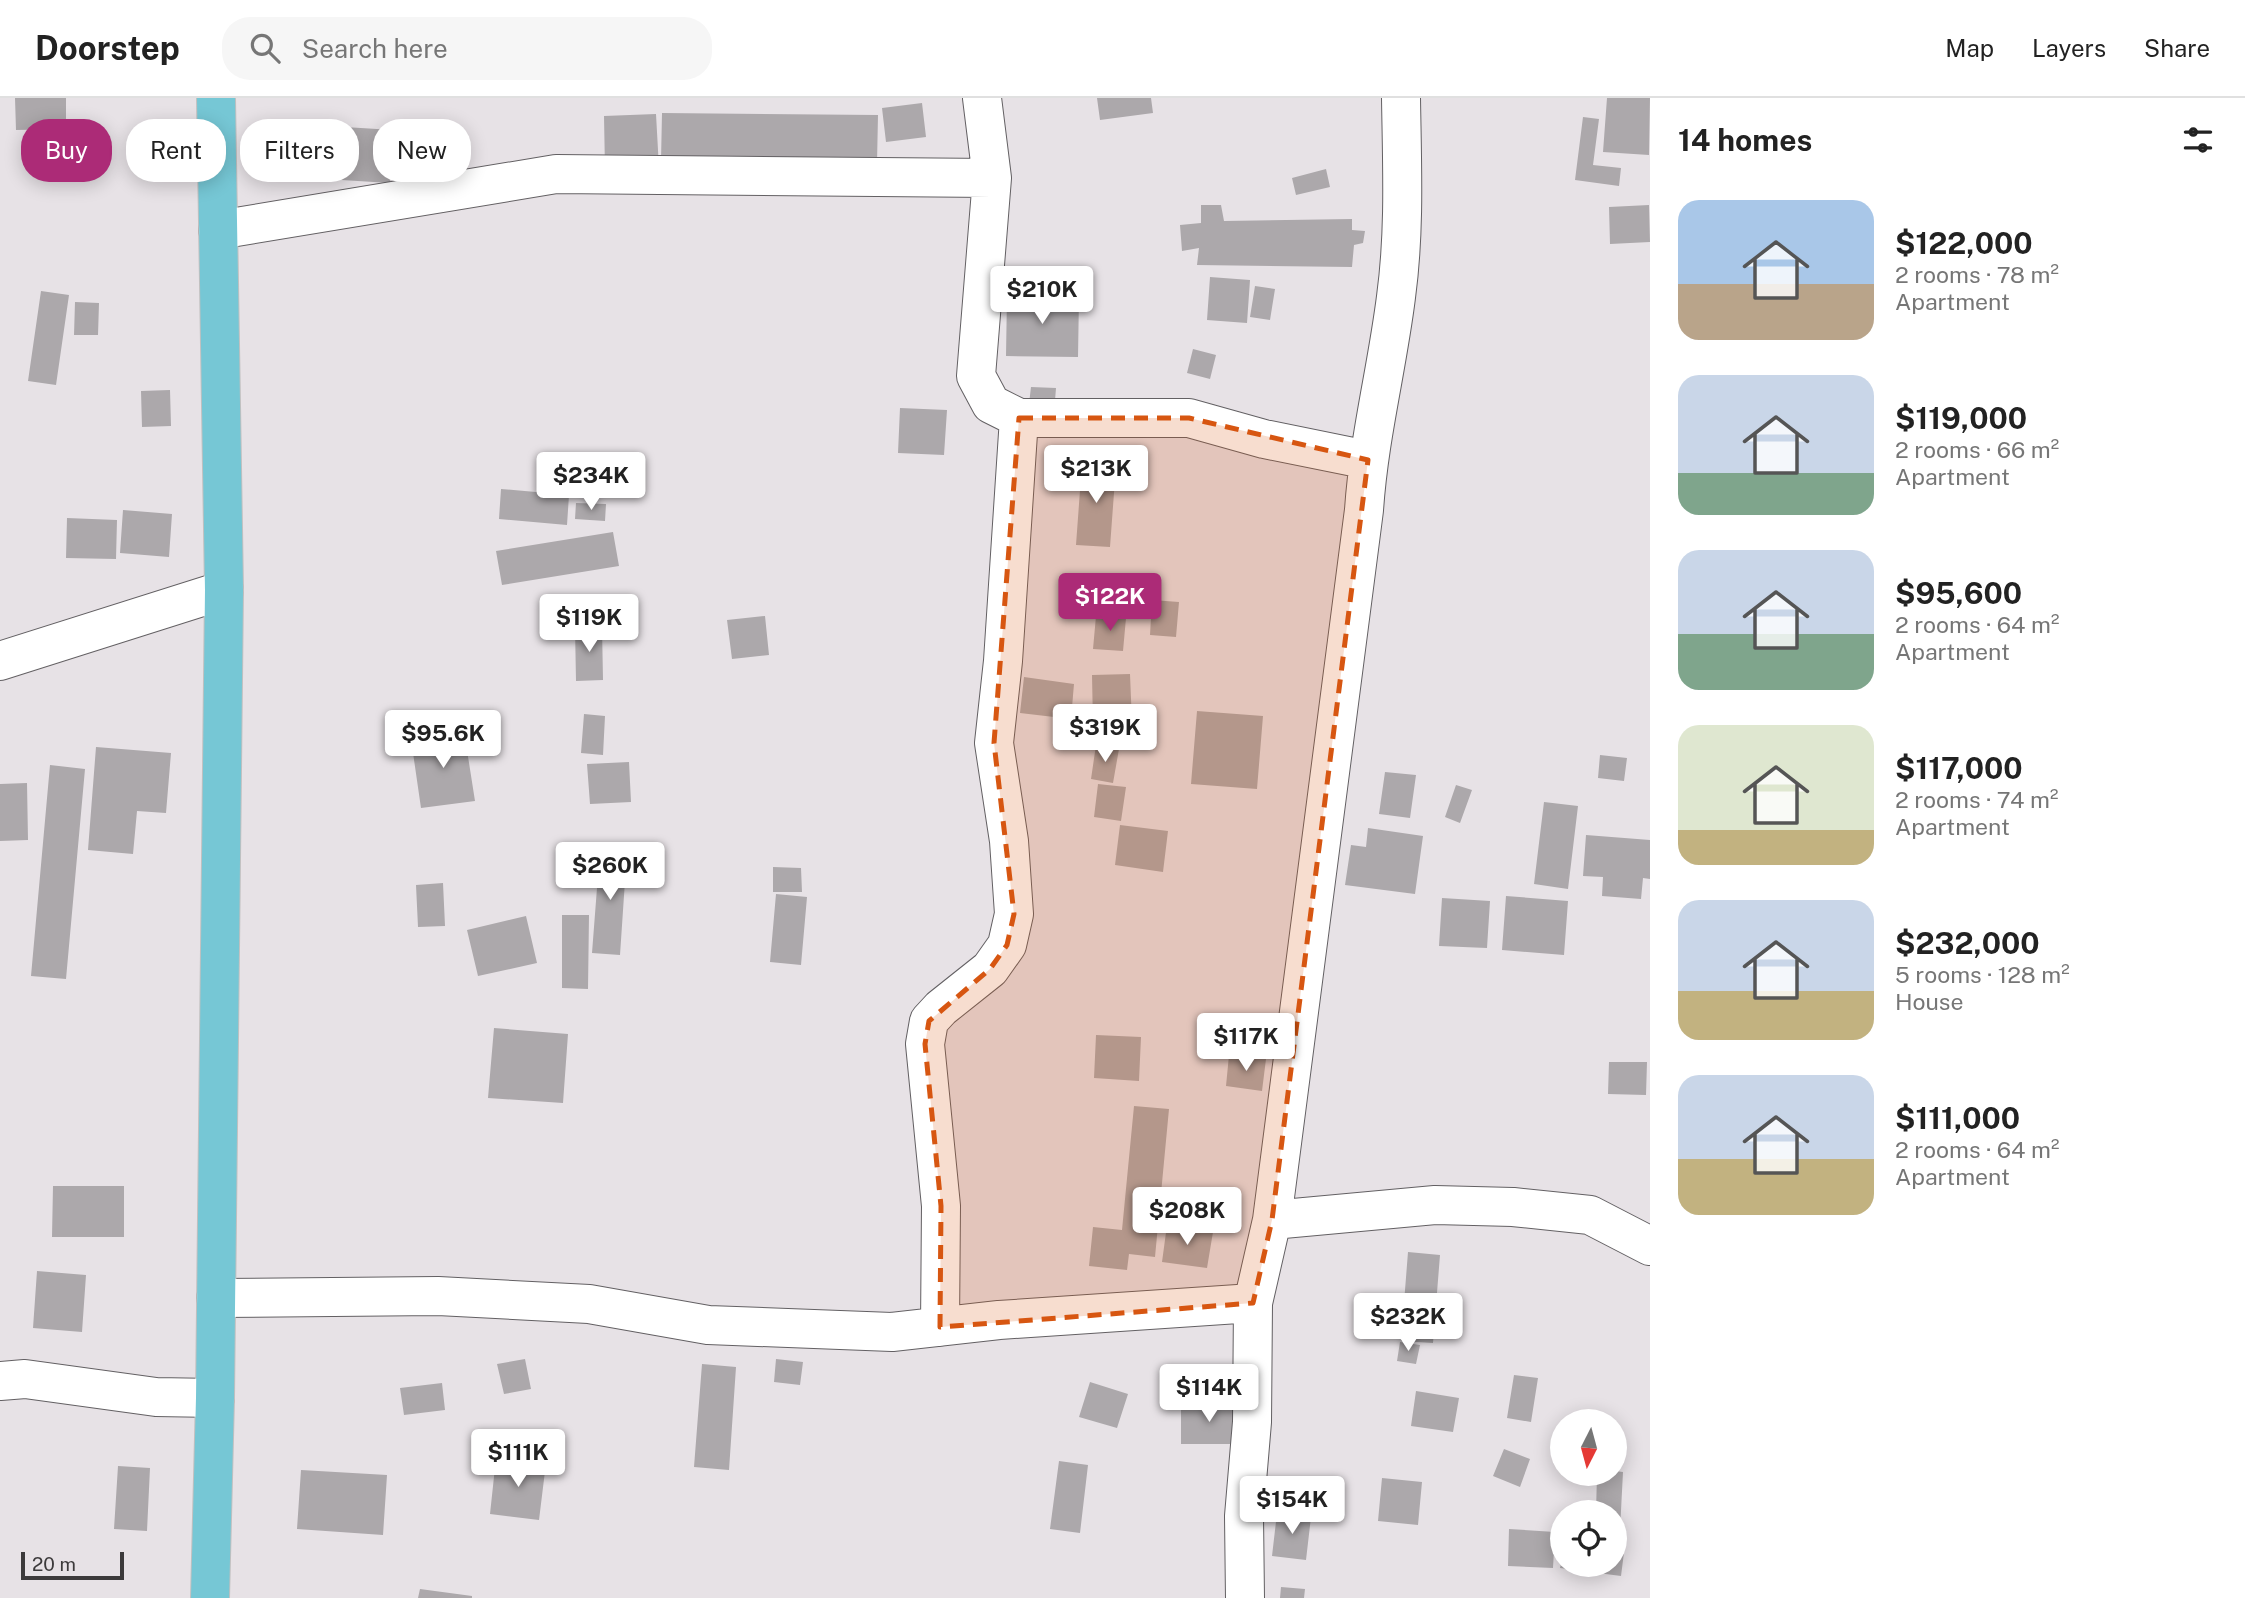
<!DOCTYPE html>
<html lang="en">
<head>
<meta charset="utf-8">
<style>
	:root { --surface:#fff; --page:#f6f6f6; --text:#222; --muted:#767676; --line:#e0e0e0; --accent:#ac2b77 }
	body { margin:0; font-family:"Public Sans",sans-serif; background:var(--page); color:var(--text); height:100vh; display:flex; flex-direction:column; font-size:26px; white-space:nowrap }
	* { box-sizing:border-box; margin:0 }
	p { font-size:23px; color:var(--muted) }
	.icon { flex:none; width:38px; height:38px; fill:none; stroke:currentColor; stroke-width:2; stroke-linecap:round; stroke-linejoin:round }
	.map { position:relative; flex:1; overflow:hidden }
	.panel { display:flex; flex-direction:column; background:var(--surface); width:595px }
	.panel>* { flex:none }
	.guide { position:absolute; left:21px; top:21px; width:665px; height:63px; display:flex; gap:14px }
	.needle { width:46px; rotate:186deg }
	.fabs { position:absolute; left:1550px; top:1311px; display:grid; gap:14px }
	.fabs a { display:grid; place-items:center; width:77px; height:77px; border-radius:50%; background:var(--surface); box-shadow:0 4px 18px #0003; font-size:35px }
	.scale { position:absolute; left:21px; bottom:18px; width:103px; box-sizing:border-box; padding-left:7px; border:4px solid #3c3a3b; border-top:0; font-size:19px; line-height:24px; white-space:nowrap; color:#3c3a3b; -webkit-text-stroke:5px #e7e2e6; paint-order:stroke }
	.price { position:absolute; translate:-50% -60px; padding:0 16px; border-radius:7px; background:#fff; color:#222; font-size:23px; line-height:46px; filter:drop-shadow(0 2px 4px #0008) }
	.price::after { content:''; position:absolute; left:50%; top:42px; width:21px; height:16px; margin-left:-10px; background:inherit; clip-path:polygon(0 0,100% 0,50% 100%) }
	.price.on { background:var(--accent); color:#fff }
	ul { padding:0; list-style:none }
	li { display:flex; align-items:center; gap:21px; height:175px; padding:0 28px }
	li span { display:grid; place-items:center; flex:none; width:196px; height:140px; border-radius:21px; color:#555 }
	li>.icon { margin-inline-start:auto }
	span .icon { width:84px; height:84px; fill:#fffc; stroke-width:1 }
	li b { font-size:30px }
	h2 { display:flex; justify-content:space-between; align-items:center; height:84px; padding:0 28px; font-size:30px }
	.tag { padding:0 24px; border-radius:28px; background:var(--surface); box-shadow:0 4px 18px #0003; font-size:24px; line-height:63px }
	.tag.on { background:var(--accent); color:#fff }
	header { display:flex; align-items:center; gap:42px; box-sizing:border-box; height:98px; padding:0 35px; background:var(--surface); border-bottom:2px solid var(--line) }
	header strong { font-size:33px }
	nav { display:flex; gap:38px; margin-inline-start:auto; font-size:24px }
	.search { width:490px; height:63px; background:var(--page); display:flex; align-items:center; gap:18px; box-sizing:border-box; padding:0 24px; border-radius:28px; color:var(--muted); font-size:26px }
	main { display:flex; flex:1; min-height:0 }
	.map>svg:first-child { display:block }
</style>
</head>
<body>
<header>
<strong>Doorstep</strong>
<div class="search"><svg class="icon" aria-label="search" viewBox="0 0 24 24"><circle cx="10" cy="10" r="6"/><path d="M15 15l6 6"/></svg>Search here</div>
<nav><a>Map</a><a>Layers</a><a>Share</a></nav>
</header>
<main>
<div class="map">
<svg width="1650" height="1500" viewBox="0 0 1650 1500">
	<rect width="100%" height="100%" fill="#e7e2e6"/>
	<path fill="#aca8ab" d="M15 0H66V31L16 32Z
		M1097 0H1151L1153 15 1100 22Z
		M1607 0H1650L1649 57 1603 54Z
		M922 5 926 39 886 44 882 10Z
		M662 15 878 17 877 65 661 63Z
		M656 16 659 70 605 72 604 18Z
		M1583 19 1599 21 1593 67 1621 70 1619 88 1575 82Z
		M296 26 393 32 390 85 293 79Z
		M1326 71 1330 89 1296 97 1292 80Z
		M1201 107H1221L1224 123 1352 121V132L1365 133 1363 145 1354 147 1352 169 1197 167 1199 150 1182 153 1180 127 1201 125Z
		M1649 107 1650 144 1610 146 1609 109Z
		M1210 179 1250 182 1247 225 1207 222Z
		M1255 188 1275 191 1270 222 1250 219Z
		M41 193 69 197 56 287 28 283Z
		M1007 197 1079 198 1078 259 1006 258Z
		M75 204 99 205 98 237H74Z
		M1193 251 1216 257 1210 281 1187 275Z
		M1031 289 1056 290 1054 315 1028 314Z
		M170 292 171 328 142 329 141 293Z
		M900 310 947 312 944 357 898 355Z
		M1082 365 1116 368 1110 449 1076 447Z
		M501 391 569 397 567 427 499 421Z
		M576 405 606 406 605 423 575 421Z
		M123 412 172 416 169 459 120 455Z
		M67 420 117 422 116 461 66 460Z
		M613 434 619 468 502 487 496 453Z
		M1152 502 1179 504 1176 539 1150 537Z
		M765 518 769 557 732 561 727 522Z
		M1096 518 1126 520 1123 553 1093 551Z
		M575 529H602L603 582 576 583Z
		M1130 576 1132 625 1093 627 1092 577Z
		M1024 579 1074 586 1071 621 1020 615Z
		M1197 613 1263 618 1257 691 1191 686Z
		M584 616 605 618 603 657 581 655Z
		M464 633 475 703 421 710 411 641Z
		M1096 647 1119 651 1113 685 1091 681Z
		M96 649 171 655 166 715 137 713 133 756 88 752Z
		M1600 657 1627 660 1624 683 1598 680Z
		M629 664 631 704 590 706 587 666Z
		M50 667 85 671 66 881 31 878Z
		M1385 674 1416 677 1410 720 1379 716Z
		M27 685 28 742 0 743V686Z
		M1098 686 1126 689 1121 723 1094 719Z
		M1456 687 1472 692 1460 725 1445 719Z
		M1544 704 1578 708 1568 791 1534 786Z
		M1120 727 1168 733 1163 774 1115 767Z
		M1368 730 1423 738 1415 796 1345 787 1351 747 1366 749Z
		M1586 737 1650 742V781L1643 780 1641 801 1602 798 1603 779 1583 778Z
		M600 751 627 753 620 857 592 855Z
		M773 769 801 770 802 794H773Z
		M443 785 445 828 418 829 416 787Z
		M776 796 807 799 801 867 770 864Z
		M1506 798 1568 803 1564 857 1502 852Z
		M1442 800 1490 803 1487 850 1439 848Z
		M562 817H589L588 891 562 890Z
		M526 818 537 865 478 878 467 832Z
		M494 930 568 936 563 1005 488 1000Z
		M1096 937 1141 939 1139 983 1094 980Z
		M1229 957 1266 961 1262 993 1226 988Z
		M1609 964H1647L1646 997 1608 996Z
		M1134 1008 1169 1011 1155 1159 1129 1156 1127 1172 1089 1168 1093 1129 1122 1132Z
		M53 1088H124V1139H52Z
		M1164 1094 1192 1096 1190 1125 1162 1123Z
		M1167 1127 1213 1134 1207 1170 1162 1164Z
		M1408 1154 1440 1157 1433 1245 1401 1243Z
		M37 1173 86 1177 82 1234 33 1230Z
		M1400 1244 1420 1247 1416 1266 1397 1263Z
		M525 1261 531 1291 504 1296 497 1266Z
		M776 1261 803 1264 800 1287 774 1284Z
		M702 1266 736 1269 729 1372 694 1369Z
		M1514 1277 1538 1280 1531 1324 1507 1320Z
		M1090 1284 1128 1296 1117 1330 1079 1319Z
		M442 1285 445 1312 404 1317 400 1290Z
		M1416 1293 1459 1300 1453 1334 1411 1328Z
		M1181 1307H1237V1346H1181Z
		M1504 1351 1530 1361 1520 1389 1493 1378Z
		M496 1360 546 1365 539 1422 490 1416Z
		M1059 1363 1088 1367 1080 1435 1050 1431Z
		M118 1368 150 1370 147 1433 114 1431Z
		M301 1372 387 1377 383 1437 297 1431Z
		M1615 1373 1623 1374 1620 1432H1615V1414H1596L1597 1376H1615Z
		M1382 1380 1422 1384 1418 1427 1378 1423Z
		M1277 1415 1311 1419 1306 1462 1272 1458Z
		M1509 1431 1555 1434 1553 1470 1508 1468Z
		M1615 1438 1626 1439 1621 1478 1560 1470 1561 1466H1615Z
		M1281 1489 1305 1491 1304 1500H1280Z
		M420 1491 472 1498V1500H418Z"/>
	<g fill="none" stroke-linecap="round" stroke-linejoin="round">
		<g stroke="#636063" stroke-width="40">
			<path id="minor" d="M982 0 992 80 976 278 991 306 1019 320H1189L1264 341 1368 362
				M218 132 556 76 992 80
				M0 563 224 492
				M1272 1122 1435 1107 1513 1109 1590 1117 1650 1148
				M216 1200 438 1198 589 1206 708 1227 892 1234 999 1222 1253 1205 1272 1122 1364 412C1369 338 1387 271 1396 199 1405 133 1402 66 1401 0
				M940 1229 941 1108 925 946 929 923 941 910 990 871 1007 847 1014 816 1009 743 994 645 1003 563 1019 320
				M0 1283 25 1281 156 1299 215 1300
				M1245 1500 1244 1418 1252 1324 1253 1205"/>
		</g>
		<g stroke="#c1c0c0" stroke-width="40">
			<path id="major" d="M210 1500 215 1300 224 492 216 0"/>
		</g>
		<use href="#minor" stroke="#fff" stroke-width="38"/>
		<use href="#major" stroke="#76c7d5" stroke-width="38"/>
	</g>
	<path fill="#d75611" fill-opacity="0.2" stroke="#d75611" stroke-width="5" stroke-dasharray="14 9" stroke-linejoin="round" d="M1019 320H1189L1368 362 1272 1122 1253 1205 940 1229 941 1108 925 946 929 923 990 871 1007 847 1014 816 994 645Z"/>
</svg>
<div class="fabs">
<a><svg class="needle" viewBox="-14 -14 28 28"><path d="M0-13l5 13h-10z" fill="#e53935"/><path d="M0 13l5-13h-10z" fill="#767676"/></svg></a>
<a><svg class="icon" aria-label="locate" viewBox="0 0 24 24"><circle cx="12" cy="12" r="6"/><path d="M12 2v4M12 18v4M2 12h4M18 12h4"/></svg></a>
</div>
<div class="scale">20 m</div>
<b class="price" style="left:1042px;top:228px">$210K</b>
<b class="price" style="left:1096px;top:407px">$213K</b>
<b class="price" style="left:591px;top:414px">$234K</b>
<b class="price on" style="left:1110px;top:535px">$122K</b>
<b class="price" style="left:589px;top:556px">$119K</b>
<b class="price" style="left:1105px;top:666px">$319K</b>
<b class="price" style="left:443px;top:672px">$95.6K</b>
<b class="price" style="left:610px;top:804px">$260K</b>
<b class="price" style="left:1246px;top:975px">$117K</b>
<b class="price" style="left:1187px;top:1149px">$208K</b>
<b class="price" style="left:1408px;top:1255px">$232K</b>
<b class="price" style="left:1209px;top:1326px">$114K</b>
<b class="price" style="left:518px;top:1391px">$111K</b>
<b class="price" style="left:1292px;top:1438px">$154K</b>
<div class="guide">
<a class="tag on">Buy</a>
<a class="tag">Rent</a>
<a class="tag">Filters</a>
<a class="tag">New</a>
</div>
</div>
<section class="panel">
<h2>14 homes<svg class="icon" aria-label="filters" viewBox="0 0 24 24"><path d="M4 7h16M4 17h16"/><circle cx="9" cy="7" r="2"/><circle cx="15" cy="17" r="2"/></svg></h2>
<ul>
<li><span style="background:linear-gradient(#a9c7e8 60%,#b9a48a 0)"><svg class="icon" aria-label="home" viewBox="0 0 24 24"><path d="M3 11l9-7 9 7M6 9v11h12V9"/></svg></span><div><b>$122,000</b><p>2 rooms · 78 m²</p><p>Apartment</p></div></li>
<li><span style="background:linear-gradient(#c9d6e8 70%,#7fa58c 0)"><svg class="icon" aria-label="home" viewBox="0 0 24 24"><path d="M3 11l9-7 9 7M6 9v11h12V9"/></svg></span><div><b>$119,000</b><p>2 rooms · 66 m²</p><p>Apartment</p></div></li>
<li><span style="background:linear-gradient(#c9d6e8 60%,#7fa58c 0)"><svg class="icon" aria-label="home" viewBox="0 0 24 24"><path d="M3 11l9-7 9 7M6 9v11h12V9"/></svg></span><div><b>$95,600</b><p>2 rooms · 64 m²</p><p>Apartment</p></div></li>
<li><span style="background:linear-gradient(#dfe7d0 75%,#c2b280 0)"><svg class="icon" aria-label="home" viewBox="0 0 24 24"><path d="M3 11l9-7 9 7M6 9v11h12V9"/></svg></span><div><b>$117,000</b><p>2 rooms · 74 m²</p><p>Apartment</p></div></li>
<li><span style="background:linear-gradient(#c9d6e8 65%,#c2b280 0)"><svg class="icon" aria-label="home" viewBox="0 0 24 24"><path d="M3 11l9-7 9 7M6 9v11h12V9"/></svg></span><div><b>$232,000</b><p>5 rooms · 128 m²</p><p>House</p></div></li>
<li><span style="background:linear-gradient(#c9d6e8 60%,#c2b280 0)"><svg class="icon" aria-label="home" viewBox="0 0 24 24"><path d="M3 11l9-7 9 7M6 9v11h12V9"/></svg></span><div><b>$111,000</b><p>2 rooms · 64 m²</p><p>Apartment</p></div></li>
</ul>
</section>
</main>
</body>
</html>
